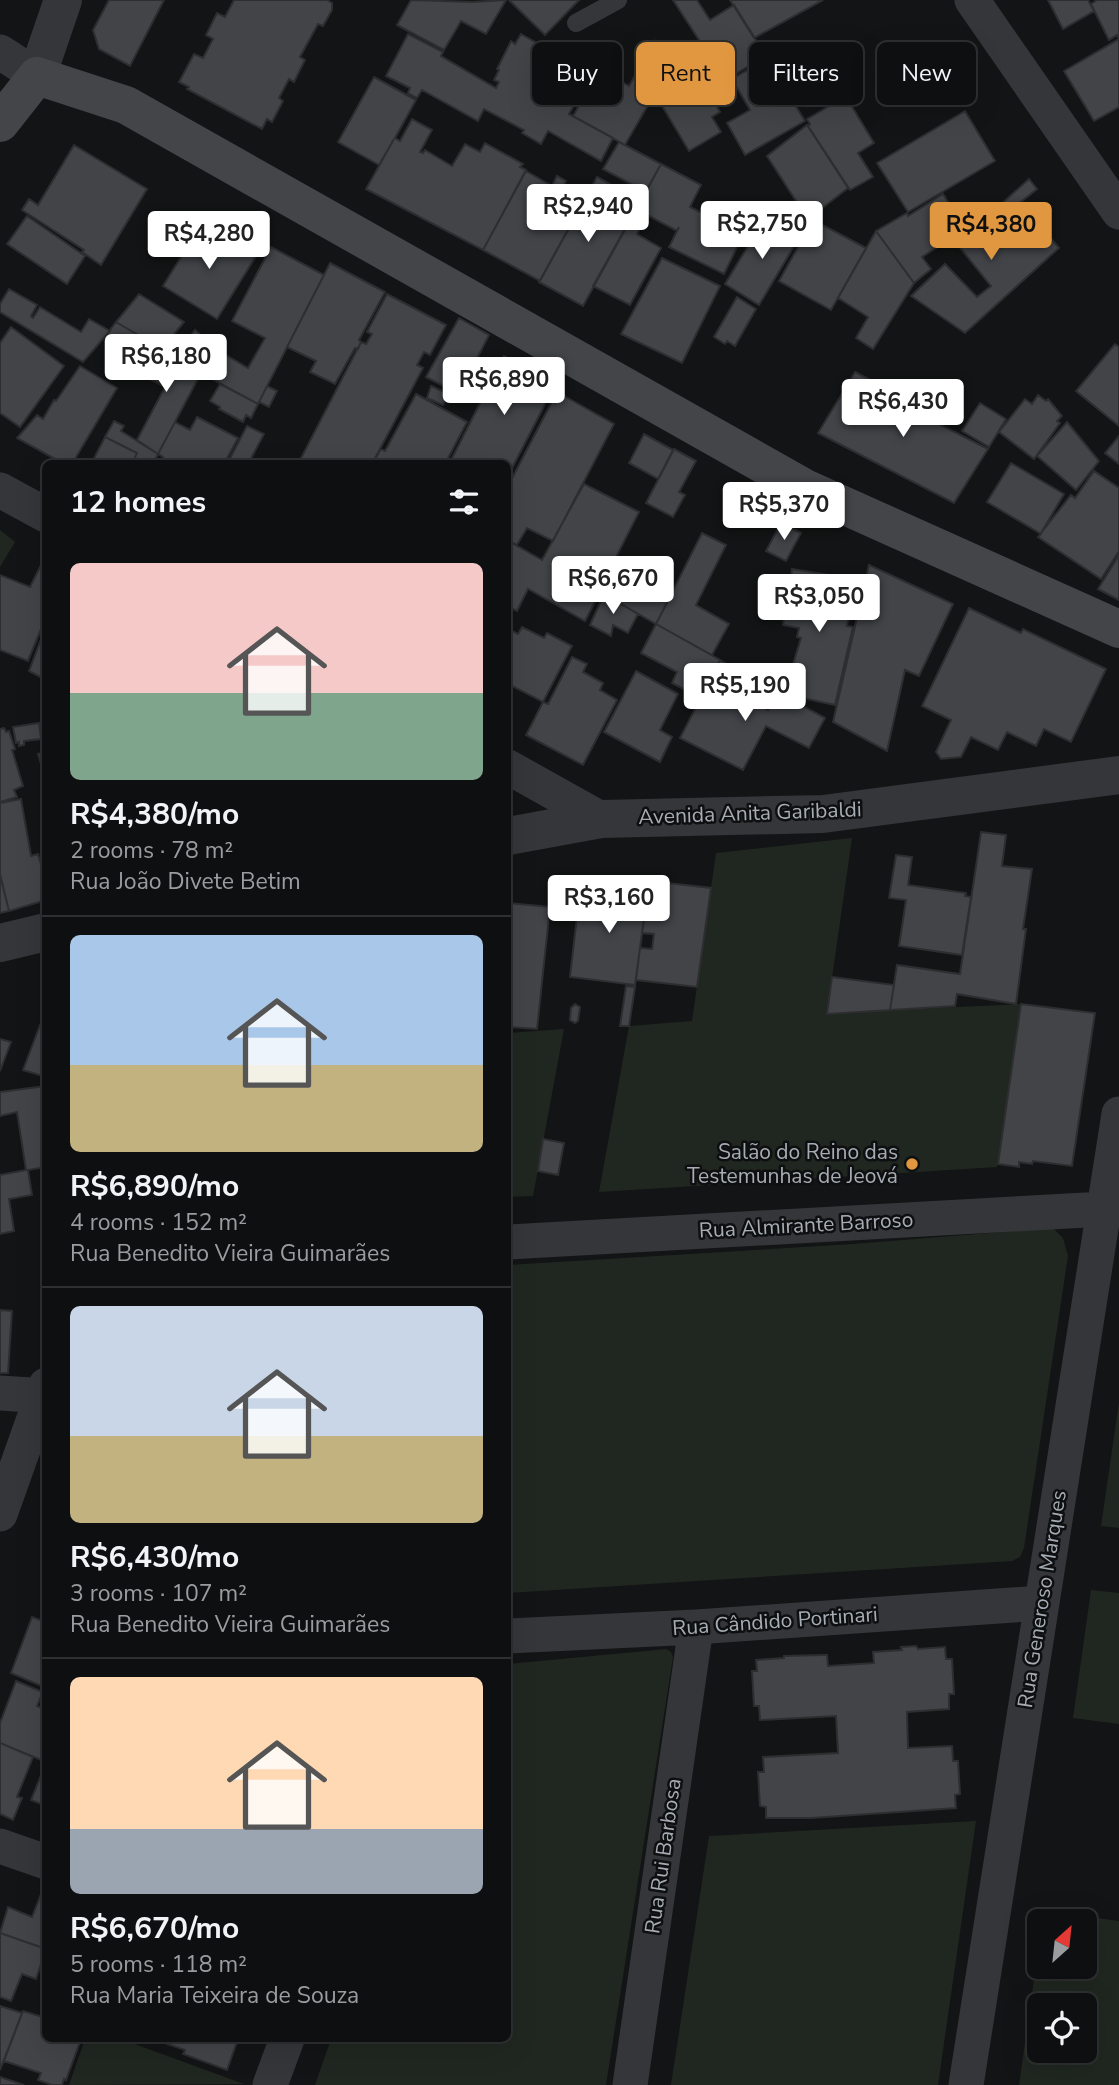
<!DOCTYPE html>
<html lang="en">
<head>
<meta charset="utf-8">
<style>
	:root { --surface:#0e0f10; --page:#171819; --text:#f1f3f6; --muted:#9b9c9f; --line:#2e2f30; --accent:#e1973f }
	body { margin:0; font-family:"Nunito Sans",sans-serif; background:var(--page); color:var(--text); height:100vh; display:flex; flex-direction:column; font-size:26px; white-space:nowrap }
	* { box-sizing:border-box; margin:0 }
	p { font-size:23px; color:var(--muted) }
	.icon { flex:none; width:38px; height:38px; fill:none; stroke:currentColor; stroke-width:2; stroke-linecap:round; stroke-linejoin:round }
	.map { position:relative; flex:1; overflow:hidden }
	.drawer { position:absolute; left:42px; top:460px; width:469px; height:1582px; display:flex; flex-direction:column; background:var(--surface); border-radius:10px; box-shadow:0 7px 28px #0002,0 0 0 2px var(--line) }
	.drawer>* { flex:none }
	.hud { position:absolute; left:532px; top:42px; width:481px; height:63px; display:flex; gap:14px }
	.needle { width:46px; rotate:27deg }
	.buttons { position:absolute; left:1027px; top:1909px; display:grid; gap:14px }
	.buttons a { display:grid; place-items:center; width:70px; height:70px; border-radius:10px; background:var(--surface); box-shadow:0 7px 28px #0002,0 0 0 2px var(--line); font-size:35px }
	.price { position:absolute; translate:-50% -60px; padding:0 16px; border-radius:7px; background:#fff; color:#222; font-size:23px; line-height:46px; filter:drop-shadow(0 2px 4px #0008) }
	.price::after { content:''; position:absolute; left:50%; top:42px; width:21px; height:16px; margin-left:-10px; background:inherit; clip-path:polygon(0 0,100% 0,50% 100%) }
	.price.current { background:var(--accent); color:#111 }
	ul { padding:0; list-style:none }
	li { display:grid; align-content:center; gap:14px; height:371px; padding:0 28px }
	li+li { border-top:2px solid var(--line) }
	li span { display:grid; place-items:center; height:217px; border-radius:10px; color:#555 }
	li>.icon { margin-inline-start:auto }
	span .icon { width:126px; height:126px; fill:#fffc; stroke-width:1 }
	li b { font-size:30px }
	h2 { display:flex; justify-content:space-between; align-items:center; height:84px; padding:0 28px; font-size:30px }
	.tag { padding:0 24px; border-radius:10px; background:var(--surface); box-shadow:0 7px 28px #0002,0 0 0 2px var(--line); font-size:24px; line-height:63px }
	.tag.current { background:var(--accent); color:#111 }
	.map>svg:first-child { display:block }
</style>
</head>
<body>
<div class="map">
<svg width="1119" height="2085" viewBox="0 0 1119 2085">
	<rect width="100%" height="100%" fill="#131415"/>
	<path fill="#202720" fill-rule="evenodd" d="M0 530 15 542 0 567Z
		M852 838 827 1013 1021 1004 997 1167 599 1192 629 1026 692 1021 716 853Z
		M564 1029 533 1196 508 1197V1033Z
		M1053 1228 1063 1238 1068 1256 1024 1548 1020 1557 1012 1561 508 1593V1265L853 1244Z
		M1119 1402V1528L1101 1526Z
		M1091 1590 1119 1593V1724L1073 1718Z
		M666 1649 671 1652 673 1657 606 2085H315L331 2039H508V1664Z
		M976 1821 938 2085H671L709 1836Z
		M1044 1911 1119 1921V2085H1019L1039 1944 1040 1967H1085V1922L1043 1921ZM1040 2006H1085V2051H1040Z
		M85 2039H121L244 2084 69 2085Z"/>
	<path fill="#424448" stroke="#2e2e31" stroke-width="2" d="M109 0H164L130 66 99 49 93 30Z
		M234 0H327L332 3V10L323 26 318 24 300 57 305 60 294 82 289 79 279 98 283 101 272 122 267 119 262 129 187 89 189 87 179 82 194 54 203 58 213 39 206 35 217 13 225 17Z
		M411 0 472 2 506 0 486 34 461 21 444 50 397 25Z
		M509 0H579L545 35Z
		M673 0H697L710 20 734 5 766 56 725 80Z
		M730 0H823L754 38Z
		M1048 0H1088L1094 11 1063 29Z
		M1097 0H1119V39L1117 35 1109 40 1091 4Z
		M408 34 443 52 441 56 496 88 499 82 494 80 499 70 497 69 511 41 515 44 521 34 592 74 569 114 613 138 601 161 548 131 541 144 522 133 524 130 484 109 478 121 422 90 417 98 408 93 410 88 386 76Z
		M1119 39V107L1094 121 1064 71Z
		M655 41 671 65 625 145 573 116 600 69 629 86Z
		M761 62 779 93 786 90 805 121 745 155 727 123 750 110 732 79Z
		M374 77 416 100 395 138 400 141 412 119 432 130 420 152 423 153 425 150 452 166 465 144 480 152 485 143 523 164 520 167 526 170 483 250 366 189 394 139 379 165 338 142Z
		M687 82 696 92 705 86 720 112 712 117 721 132 689 151 661 104 664 102 662 97Z
		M848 100 874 143 858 153 873 177 850 190 808 126 810 124 807 119 838 101 841 105Z
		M965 111 995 161 908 212 877 163Z
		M807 125 848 188 812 216 809 221 767 156Z
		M619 142 661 164 646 192 603 169Z
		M74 145 147 189 101 265 82 252 84 250 22 210 29 199 38 205Z
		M661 164 701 185 690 207 744 233 724 274 669 247 679 227 677 231 636 209Z
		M526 171 552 186 557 176 566 181 561 191 583 203 540 281 483 250Z
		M597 177 626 193 617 210 632 217 583 306 539 282Z
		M1029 179 1037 189 1021 202 1059 248 965 333 911 296 945 264 977 297 991 286 957 244Z
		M943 194 965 229 922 257 931 269 914 283 876 231 907 213 908 216Z
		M27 216 85 256 67 284 7 244Z
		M631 218 642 224 637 234 661 248 630 305 593 286Z
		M765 218 799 238 759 305 725 284Z
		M813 220 866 248 831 310 779 281Z
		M202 223 256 256 217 319 163 286Z
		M876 231 914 283 873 349 856 338 868 317 838 298Z
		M271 247 324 275 258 404 201 373 214 348 248 368 265 338 232 321Z
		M662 258 720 286 682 363 621 334Z
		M330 263 385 292 359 340 361 342 358 349 355 348 335 384 310 372 316 361 287 347Z
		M9 289 37 305 31 316 33 318 40 307 81 332 89 319 110 331 83 362 0 312V304Z
		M139 294 184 322 162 349 116 322Z
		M387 294 446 325 430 355 424 352 417 365 423 368 372 464H298L361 342 366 344 372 334 367 332Z
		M737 297 756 309 735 346 727 341 725 344 714 337Z
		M459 318 489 335 459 394 426 377Z
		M116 322 145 339 134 357 104 338Z
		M11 327 64 366 20 427 0 413V343Z
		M195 330 203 337 190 359 187 360 178 353Z
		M152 343 201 373 158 454 137 440 165 387 137 372Z
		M1115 344 1119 347V426L1076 391Z
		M504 356 555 385 508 476V464H449Z
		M80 366 117 388 72 464H64L17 438 37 415 43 419 54 400 56 401Z
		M855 372 878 384 874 391 914 411 921 397 944 408 937 423 988 449 954 503 818 433Z
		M220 384 258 404 251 418 246 415 243 422 219 409 220 407 210 401Z
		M267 386 277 391 269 407 259 402Z
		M431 386 449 394 443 405 427 398Z
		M557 392 614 424 553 541 527 528 517 545 508 540V486Z
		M416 394 467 422 445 464H372L381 449 385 451Z
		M1038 395 1046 401 1048 399 1062 416 1057 421 1060 423 1034 459 999 432 1025 399 1032 404Z
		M980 403 1006 419 989 447 962 431Z
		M197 417 238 438 224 464H160L163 457 158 454 175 422 190 430Z
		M114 421 124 426 121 431 158 454 153 464H132L137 453 105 437Z
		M1067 422 1099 461 1076 490 1037 456Z
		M247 426 264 434 248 464H227Z
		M644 434 673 450 658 479 629 463Z
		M1119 436V464L1105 453Z
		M105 437 137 453 132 464H91Z
		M674 449 696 461 679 492 685 495 673 517 646 503Z
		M1011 463 1064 494 1041 533 1071 495 1075 498 1094 471 1119 488V551L1101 579 1038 537 1041 534 987 502Z
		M584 484 639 512 614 561 616 562 613 567 669 599 656 624 600 592 585 621 528 589 517 611 508 606V551L512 543 542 560Z
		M781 523 801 533 786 561 766 551Z
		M702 533 726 545 696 605 729 624 712 655 656 624Z
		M1119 555V600L1098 589Z
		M1119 555V600L1098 589Z
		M45 557 46 617 28 661 0 650V575L30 587Z
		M869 565 953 604 919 676 905 670 887 751 833 722Z
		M792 569 855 579 847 626 853 627 835 705 784 694 801 638 797 637 799 628 783 625Z
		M604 594 638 614 628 633 613 625 611 636 590 625Z
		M969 608 1021 633 1023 629 1106 669 1071 742 1044 729 1036 746 1007 732 998 750 971 737 961 757 941 759 936 752 951 720 922 706Z
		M656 624 720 660 701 698 672 683 677 672 641 653Z
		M46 626V680L29 671Z
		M522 627 544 638 547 633 572 646 543 702 508 684V629L518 634Z
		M572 657 587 664 583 672 603 683 600 690 617 700 583 765 526 735 543 702 548 704Z
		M720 660 777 692 768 710 711 678Z
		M636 671 678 694 660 730 672 737 660 762 604 732Z
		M711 678 768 710 777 692 825 718 809 748 766 726 743 770 680 738Z
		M39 723 41 739 24 741V745L19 746V742L16 743 13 727Z
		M4 728 6 732 9 731 15 749 12 750 23 786 14 790 17 797 0 802V729Z
		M46 752V780L38 754Z
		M21 799 31 856 38 854 46 882V900L9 911 0 875V803Z
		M981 832 1006 835 1002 866 1032 869 1023 929H1026L1016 1004 957 994 955 1006 890 1010 897 965 960 974Z
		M896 855 912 857 908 885 966 893 965 896 971 897 962 955 899 946 906 900 889 898Z
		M0 874 9 911 0 913Z
		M650 881 711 888 697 987 636 980 640 948 652 949 654 934 642 933Z
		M616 886 648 890 635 985 570 977 580 890 615 894Z
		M508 903 550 907 537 1029 508 1027Z
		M832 977 894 985 890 1010 827 1014Z
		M626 986 635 987 629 1026H620Z
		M575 1004 580 1007 578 1021 575 1023 570 1020 571 1008Z
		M1021 1004 1095 1013 1072 1166 1033 1161 1032 1164 1019 1162V1167L998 1164Z
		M40 1025 46 1027V1077L23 1070Z
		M0 1039 11 1042 0 1071Z
		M46 1086V1167L28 1170 32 1195 9 1199 14 1231 0 1234V1175L26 1170 17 1112 0 1116V1092Z
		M543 1139 564 1143 558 1175 538 1171Z
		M0 1310 12 1311 8 1373H0Z
		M32 1617 46 1622V1688L11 1673Z
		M916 1646 918 1649 945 1647 946 1659H952L954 1694H949V1709L907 1712 908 1748 952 1746 953 1761H958L960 1794 955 1795 956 1808 811 1818H766V1807L760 1806 758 1772H764L763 1757 838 1753 836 1716 760 1720 759 1706H754L752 1671H757L756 1660 784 1658V1656L823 1655H827L828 1666 874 1663 873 1652 902 1650 901 1647Z
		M16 1681 43 1692 37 1706 46 1710V1762L0 1743V1723Z
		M0 1743 33 1757 17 1797 22 1798 13 1820 0 1814Z
		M46 1763V1806L31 1800Z
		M46 1881V1949L0 1933 8 1907 32 1917Z
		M0 1933 46 1949 36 1979 22 1974 11 2001 0 1997Z
		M0 2006 22 2013 0 2070Z
		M23 2011 46 2018V2039H81L66 2080 64 2079 62 2085H52L38 2080 41 2073 4 2061Z
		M169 2039H238L227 2070 183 2054 185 2050 167 2044Z
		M0 2077 24 2085H0Z"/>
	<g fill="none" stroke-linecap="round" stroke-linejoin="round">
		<path stroke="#353639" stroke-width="18" d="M576 23 618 0"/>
		<path stroke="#353639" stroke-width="35" d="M972 0 1119 212
			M0 52 37 76
			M0 490 46 515
			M508 767 601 819
			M508 1242 1104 1209
			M0 1393 46 1396
			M0 1514 46 1385
			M508 1636 696 1627 1042 1603
			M0 1846 46 1862
			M270 2085 287 2039
			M630 2085 696 1627
			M966 2085 1119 1114"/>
		<path stroke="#353639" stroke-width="38" d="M37 76 63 0
			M508 836 601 819 823 814 1119 775
			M0 943 46 932"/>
		<path stroke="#434549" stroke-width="38" d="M0 123 37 76 126 105 805 488 1119 629"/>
	</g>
	<circle fill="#e1973f" stroke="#0e0f10" stroke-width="2.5" cx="912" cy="1164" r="7"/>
	<g text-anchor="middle" stroke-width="5" stroke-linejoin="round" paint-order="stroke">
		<g font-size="21" fill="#a6acb4" stroke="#0e0f10">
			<text transform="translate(750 813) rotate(-2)" y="7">Avenida Anita Garibaldi</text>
			<text transform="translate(806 1225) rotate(-3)" y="7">Rua Almirante Barroso</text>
			<text transform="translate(1042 1599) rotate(-81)" y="7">Rua Generoso Marques</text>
			<text transform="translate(775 1621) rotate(-4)" y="7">Rua Cândido Portinari</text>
			<text transform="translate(663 1856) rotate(-82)" y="7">Rua Rui Barbosa</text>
		</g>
		<g font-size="21" fill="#a6acb4" stroke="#0e0f10" text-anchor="end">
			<text x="898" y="1159">Salão do Reino das<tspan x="898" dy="24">Testemunhas de Jeová</tspan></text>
		</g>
	</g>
</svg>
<div class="buttons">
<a><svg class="needle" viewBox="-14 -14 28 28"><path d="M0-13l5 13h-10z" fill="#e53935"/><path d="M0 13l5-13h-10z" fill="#9b9c9f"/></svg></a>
<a><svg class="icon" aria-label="locate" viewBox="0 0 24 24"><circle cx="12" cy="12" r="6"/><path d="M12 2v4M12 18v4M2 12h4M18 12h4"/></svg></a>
</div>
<b class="price" style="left:588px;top:244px">R$2,940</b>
<b class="price" style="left:762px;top:261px">R$2,750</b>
<b class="price current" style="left:991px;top:262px">R$4,380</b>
<b class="price" style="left:209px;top:271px">R$4,280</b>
<b class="price" style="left:166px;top:394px">R$6,180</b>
<b class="price" style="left:504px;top:417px">R$6,890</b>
<b class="price" style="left:903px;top:439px">R$6,430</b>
<b class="price" style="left:784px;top:542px">R$5,370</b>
<b class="price" style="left:613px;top:616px">R$6,670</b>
<b class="price" style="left:819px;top:634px">R$3,050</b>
<b class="price" style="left:745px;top:723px">R$5,190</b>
<b class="price" style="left:609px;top:935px">R$3,160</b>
<div class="hud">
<a class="tag">Buy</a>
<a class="tag current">Rent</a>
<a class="tag">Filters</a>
<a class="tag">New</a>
</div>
<section class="drawer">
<h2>12 homes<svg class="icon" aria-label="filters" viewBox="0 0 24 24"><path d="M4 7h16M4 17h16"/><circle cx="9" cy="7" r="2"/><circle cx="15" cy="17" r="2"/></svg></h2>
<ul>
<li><span style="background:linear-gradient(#f6c9c9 60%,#7fa58c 0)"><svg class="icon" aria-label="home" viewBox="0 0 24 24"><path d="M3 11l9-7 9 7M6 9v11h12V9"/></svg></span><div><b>R$4,380/mo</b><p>2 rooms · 78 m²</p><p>Rua João Divete Betim</p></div></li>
<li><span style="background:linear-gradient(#a9c7e8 60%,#c2b280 0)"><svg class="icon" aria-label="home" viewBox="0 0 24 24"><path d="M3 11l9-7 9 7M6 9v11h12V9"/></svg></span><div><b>R$6,890/mo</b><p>4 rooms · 152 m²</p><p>Rua Benedito Vieira Guimarães</p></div></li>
<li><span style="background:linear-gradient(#c9d6e8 60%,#c2b280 0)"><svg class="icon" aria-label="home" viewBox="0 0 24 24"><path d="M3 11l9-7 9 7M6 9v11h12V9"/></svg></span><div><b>R$6,430/mo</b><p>3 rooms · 107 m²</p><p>Rua Benedito Vieira Guimarães</p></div></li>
<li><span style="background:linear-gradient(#ffd9b3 70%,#9aa5b1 0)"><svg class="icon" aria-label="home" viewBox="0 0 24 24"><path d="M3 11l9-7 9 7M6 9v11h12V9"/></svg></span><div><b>R$6,670/mo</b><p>5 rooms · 118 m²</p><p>Rua Maria Teixeira de Souza</p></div></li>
</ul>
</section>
</div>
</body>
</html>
